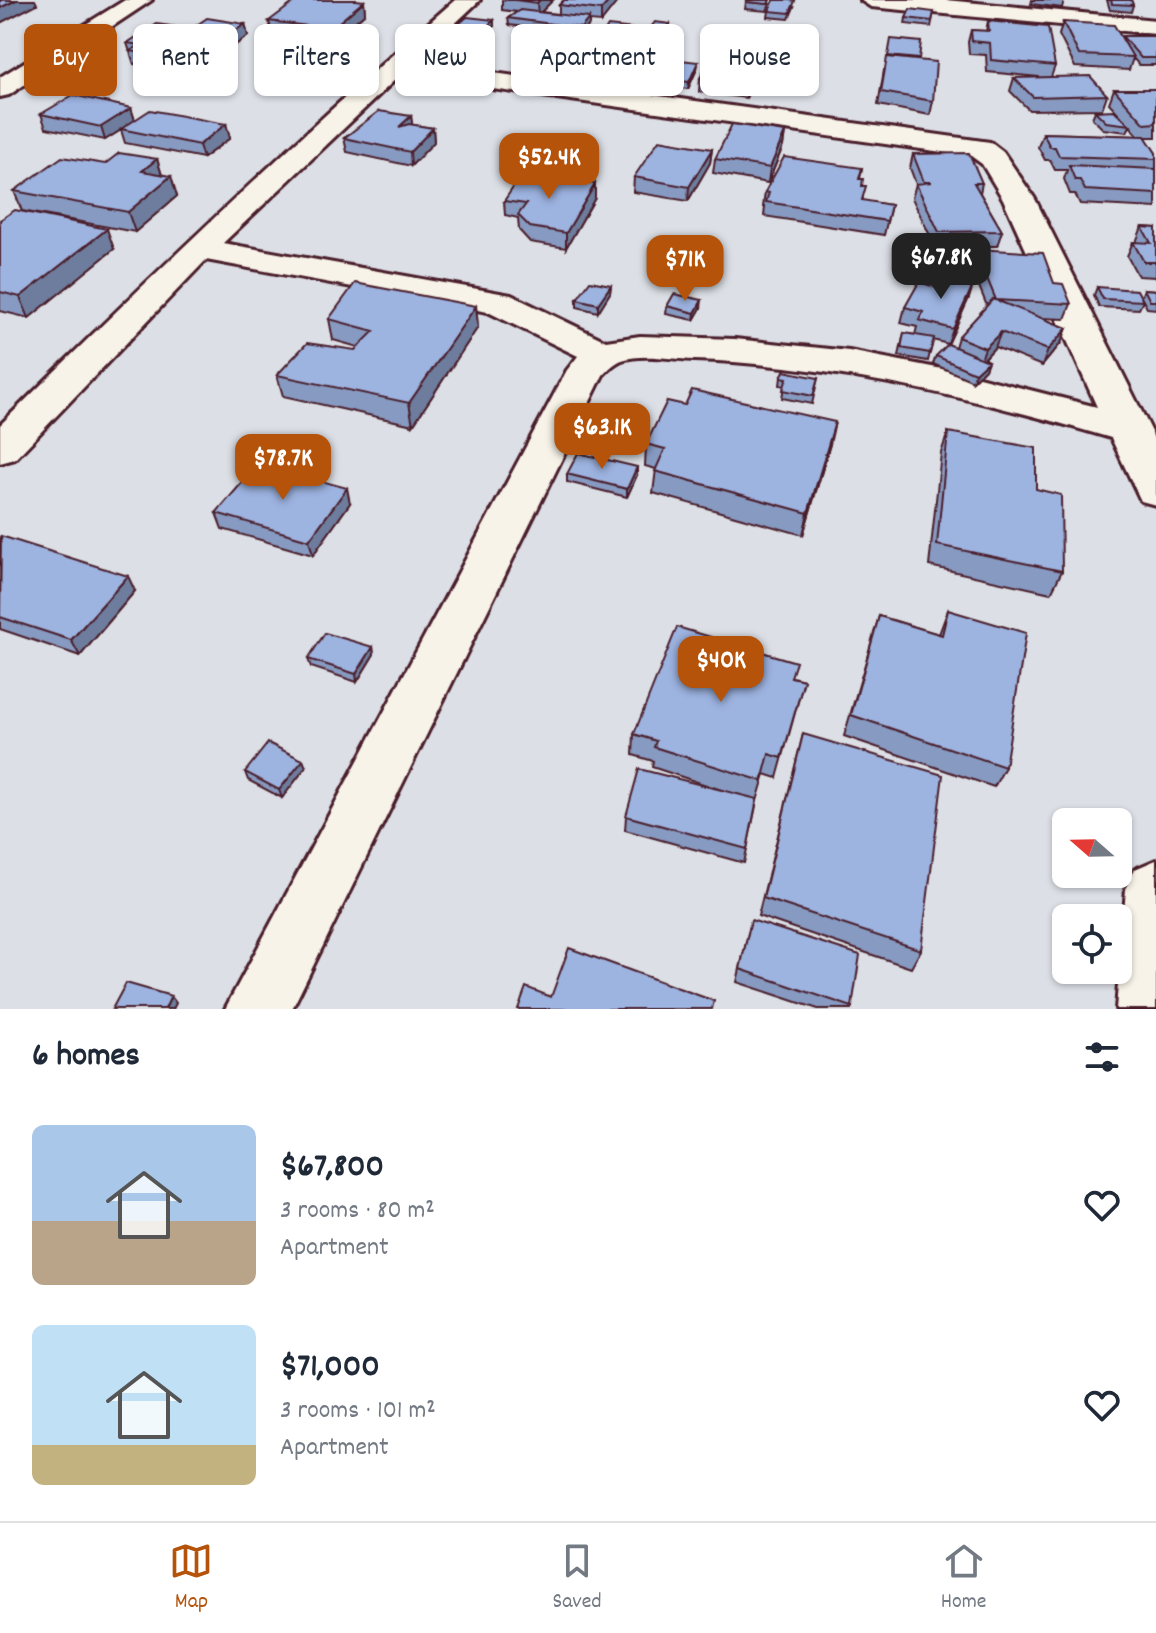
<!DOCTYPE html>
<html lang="en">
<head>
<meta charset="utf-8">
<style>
	:root { --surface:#fff; --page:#f2f2f3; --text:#1f2937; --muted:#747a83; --line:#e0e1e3; --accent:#b45309 }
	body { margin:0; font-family:Dekko,sans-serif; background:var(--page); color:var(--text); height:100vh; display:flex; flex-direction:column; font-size:30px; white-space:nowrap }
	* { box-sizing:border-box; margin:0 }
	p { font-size:26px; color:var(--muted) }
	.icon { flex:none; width:44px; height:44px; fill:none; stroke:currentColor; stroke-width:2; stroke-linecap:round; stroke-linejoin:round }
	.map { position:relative; height:1009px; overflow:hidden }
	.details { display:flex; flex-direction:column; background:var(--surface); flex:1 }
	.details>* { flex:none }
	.top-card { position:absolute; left:24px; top:24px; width:1108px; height:72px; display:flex; gap:16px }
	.needle { width:52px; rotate:290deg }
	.controls { position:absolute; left:1052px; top:808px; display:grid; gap:16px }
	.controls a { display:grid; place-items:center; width:80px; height:80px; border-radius:12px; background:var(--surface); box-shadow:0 2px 6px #0004; font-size:40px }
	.price { position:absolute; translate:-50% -68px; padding:0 18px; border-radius:16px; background:var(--accent); color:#fff; font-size:26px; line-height:52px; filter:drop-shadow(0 2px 4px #0008) }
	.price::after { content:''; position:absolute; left:50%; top:48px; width:24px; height:18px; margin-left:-12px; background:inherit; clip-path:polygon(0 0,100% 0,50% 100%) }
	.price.on { background:#222; color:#fff }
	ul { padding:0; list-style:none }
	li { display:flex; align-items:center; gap:24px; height:200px; padding:0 32px }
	li span { display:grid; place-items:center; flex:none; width:224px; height:160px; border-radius:12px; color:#555 }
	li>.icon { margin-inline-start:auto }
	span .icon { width:96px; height:96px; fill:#fffc; stroke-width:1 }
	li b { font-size:34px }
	h2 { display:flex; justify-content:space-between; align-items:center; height:96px; padding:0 32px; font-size:34px }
	.chip { padding:0 28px; border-radius:12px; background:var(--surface); box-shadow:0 2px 6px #0004; font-size:28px; line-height:72px }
	.chip.on { background:var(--accent); color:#fff }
	.menu { display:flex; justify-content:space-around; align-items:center; height:112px; border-top:2px solid var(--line); background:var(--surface); font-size:22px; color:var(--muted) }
	.menu a { display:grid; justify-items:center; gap:4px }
	.menu .on { color:var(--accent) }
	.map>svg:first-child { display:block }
</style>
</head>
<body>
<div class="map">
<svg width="1156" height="1009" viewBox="0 0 1156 1009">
	<rect width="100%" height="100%" fill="#dce0e6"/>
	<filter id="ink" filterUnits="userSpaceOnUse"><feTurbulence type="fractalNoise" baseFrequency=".0125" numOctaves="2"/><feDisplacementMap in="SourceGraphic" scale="16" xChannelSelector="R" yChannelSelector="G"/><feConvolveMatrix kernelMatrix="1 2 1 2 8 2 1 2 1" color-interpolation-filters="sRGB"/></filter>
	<g filter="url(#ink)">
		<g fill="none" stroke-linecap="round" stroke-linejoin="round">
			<g stroke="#4a1f2b" stroke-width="6">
				<path id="minor" d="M125 0H152L9 95 0 97V77Z
					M455 0H480L414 62 990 142 1003 152 1035 199 1151 430 1156 446V505L1141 501 1111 438C974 398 837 365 694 360 672 359 642 353 622 360 614 363 608 370 603 375L292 1009H225L567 370 578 356 488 312 206 260 15 459 0 463V425C148 279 298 136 455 0ZM399 76 971 156 982 164 1003 199 1097 407 963 373 849 351 735 339 640 336 606 341 511 295 223 243Z
					M860 0H945L1156 20V34L871 7Z
					M1156 860V1009H1116L1126 889 1135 869Z"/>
			</g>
			<use href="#minor" fill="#f7f3e8" fill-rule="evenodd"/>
		</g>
		<path fill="#879ac1" stroke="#4a1f2b" stroke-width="2" d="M502 0H553L541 12 559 14V5L564 0H617V2L601 22 589 21V25L581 34 509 25 508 18 517 12 502 10Z
			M1032 0H1064L1062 8 1031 4Z
			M1107 0H1131L1133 5 1131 12 1110 10Z
			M364 1 365 13 333 41 272 34 269 21Z
			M746 2 770 4 767 11 745 9Z
			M794 7 789 19 768 17 769 11Z
			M934 12 931 27 905 24 906 18Z
			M494 20V27L474 45 447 41V34Z
			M988 21 1055 66 1051 77 1107 95 1102 109 1029 110 1010 91 1014 78 1039 77 987 72 986 55 969 54 968 42 971 30 986 31Z
			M1063 22 1122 37V36L1156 40V65H1139L1133 58 1129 70 1075 67 1059 35Z
			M245 24 248 36 208 64 200 63 186 72 134 64 127 43 191 29Z
			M648 30H670L662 40H660V55L654 65 636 63 633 67 595 60V47Z
			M767 41 765 54 746 98 699 92 700 78Z
			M919 60 933 101 930 115 878 105 884 70Z
			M698 62 697 69 688 89 653 85 654 78Z
			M1114 89H1156V137H1145L1156 153V208L1080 204 1075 194H1070L1064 179 1067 170H1055L1050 160H1045L1038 147 1043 133 1139 136 1130 126 1127 132 1103 129 1092 118 1095 111 1120 115 1109 103Z
			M131 108 135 120 226 124 230 138 203 158 125 143 121 130 105 140 46 128 41 114Z
			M411 116 412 125 433 128 434 142 411 166 347 152 344 138Z
			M785 132 783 146 768 183 713 173 715 159Z
			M712 149 710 163 688 201 633 192 634 177Z
			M913 154 982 183 980 193 1002 231 997 246H935L912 198 916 184 910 168Z
			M157 159 162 175 177 196 135 232 22 211 14 191 105 164Z
			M862 168 860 179 862 186 863 201 891 205 884 235 764 216 765 207H763L765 192Z
			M595 184V198L566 248 530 242 519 230 518 218 505 215 504 201Z
			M0 220 114 249 29 318 0 311Z
			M1142 227 1156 228V279L1155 277 1138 276 1127 256 1133 242H1136Z
			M975 249 1054 283 1071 304 1065 319 1041 318 1067 328 1061 343 1042 366 995 347 984 359 988 361 985 369 973 381 933 364 936 356 955 347 958 337 987 306 970 264Z
			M935 267 973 280 969 298 948 344 933 340 928 361 899 356 904 333 915 335 917 327 901 323 905 307 935 287 937 284 932 275Z
			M611 285 610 293 598 312 577 307V299Z
			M1097 287 1143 301 1139 309 1099 307 1094 295Z
			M1144 289 1156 290V309L1147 308 1141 297Z
			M476 306 478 327 413 425 283 396 277 375 355 350 358 347 333 340 329 319Z
			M667 306 701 308 694 320 666 314Z
			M781 377 818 378 812 404 782 398 784 386 780 385Z
			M685 405 830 444 803 535 653 493 656 469 645 466 646 444Z
			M948 432 1036 489 1062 571 1051 593 929 566 941 453Z
			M567 474 637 475 627 497 567 482Z
			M350 503 313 555 222 529 216 513Z
			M0 537 135 591 80 656 0 629Z
			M948 610 1005 767 994 787 844 736 879 616 939 634Z
			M373 647 374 654 357 682 311 667 308 659Z
			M792 677 804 680 777 778 765 774 757 801 744 863 625 830 626 816 728 792 652 767 653 761 633 755 634 734Z
			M803 734 921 950 911 968 758 916Z
			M306 767 282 798 248 780 245 772Z
			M748 933 852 1007 851 1009H818L737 982Z"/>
		<path fill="#6e7d9d" stroke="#4a1f2b" stroke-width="2" d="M16 0H35L37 4 0 23V8Z
			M540 0H553L538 15 537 3Z
			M610 0H617V2L601 22V10Z
			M364 1 365 13 333 41 331 29Z
			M589 18V25L581 34V28Z
			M494 20V27L474 45V38Z
			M245 24 248 36 208 64 205 51Z
			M670 24V30L662 40 663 34Z
			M660 32V55L654 65 655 41Z
			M767 41 765 54 746 98 748 84Z
			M196 50 200 63 186 72 183 59Z
			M636 50V63L633 67 634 55Z
			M698 62 697 69 688 89 689 82Z
			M131 108 135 121 105 140 101 127Z
			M411 116 413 129 399 127Z
			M226 124 230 138 203 158 199 145Z
			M433 128 434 142 411 166 410 152Z
			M785 132 783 146 768 183 770 168Z
			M712 149 710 163 688 201 689 187Z
			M157 159 163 179 142 171Z
			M171 176 177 196 135 232 128 212Z
			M595 184V198L566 248V233Z
			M107 229 114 249 29 318 20 297Z
			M974 283 969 298 948 344 953 329Z
			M611 285 610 293 598 312V304Z
			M702 300 701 308 694 320 695 313Z
			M476 306 478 327 413 425 409 403Z
			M1067 328 1061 343 1042 366 1048 350Z
			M1001 332 995 347 980 363 985 348Z
			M988 361 985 369 973 381 975 373Z
			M835 422 830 444 803 535 808 513Z
			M637 467V475L627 497V489Z
			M347 488 350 503 313 555 309 540Z
			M128 576 135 591 80 656 71 640Z
			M373 647 374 654 357 682 356 674Z
			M303 760 306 767 282 798 279 790Z
			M171 996 176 1003 173 1009H165Z"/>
		<path fill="#9db3e0" stroke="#4a1f2b" stroke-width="2" d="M0 0H16L0 8Z
			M297 0H356L364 1 331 29 269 21Z
			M515 0H540L537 3Z
			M564 0H610L601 10 559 5Z
			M747 0H770L768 4 746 2Z
			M774 0H790L795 1 790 13 769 11Z
			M1111 0H1131L1133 5 1112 4Z
			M910 9 934 12 932 21 906 18Z
			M520 10 589 18 581 28 508 18Z
			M467 17 494 20 474 38 447 34Z
			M207 18 245 24 205 51 196 50 183 59 130 51 140 45 127 43 157 24 191 29Z
			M988 21 1048 27 1055 66 991 60 990 43 972 41 971 30 989 31Z
			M655 22 670 24 663 34 660 33V32L648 31Z
			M1063 22 1114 25 1133 57 1079 55Z
			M608 26 660 32 655 41 661 42 655 52 636 50 634 55 595 47Z
			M722 36 767 41 748 84 700 78Z
			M1122 36H1153L1156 40V58H1141Z
			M891 39 921 42 919 59 888 56Z
			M887 57 936 62 933 101 881 92Z
			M664 58 698 62 689 82 654 78Z
			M1090 76 1107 95 1033 97 1014 78Z
			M1114 89H1156V123L1145 124Z
			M73 95 131 108 101 127 41 114Z
			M150 110 226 124 199 145 121 129Z
			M1114 110 1130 125 1106 122 1095 111Z
			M379 111 411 116 399 127 409 124 433 128 410 152 344 138Z
			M732 124 785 132 770 168 715 159Z
			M1043 133 1145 136 1156 153V159L1059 156 1055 147H1050Z
			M659 140 712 149 689 187 634 177Z
			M119 153 157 159 142 171 171 176 128 212 14 191 62 157 105 164Z
			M969 153 982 183H974L1002 231 939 232 916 184 931 182H924L913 154Z
			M784 157 862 168 859 179H863L862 186H866L862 200 891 205 887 221 766 202 769 193 765 192Z
			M1069 165 1156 169V194L1085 190 1080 180H1075Z
			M523 173 595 184 566 233 530 227 518 215 526 204 504 201Z
			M15 210 107 229 20 297 0 292V220Z
			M1142 227 1156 228V262H1144L1133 242 1151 243Z
			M975 249 1043 253 1054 283 1063 284 1071 304 996 300Z
			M935 267H965L973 280 965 281 941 274 940 278Z
			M941 274 974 283 953 329 919 320 923 312 905 307 919 282 935 287Z
			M590 281 611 285 598 304 577 299Z
			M355 283 476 306 409 403 277 375 307 343 355 350 374 331 329 319Z
			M1097 287 1137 290 1143 301 1103 299Z
			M1144 289 1156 290V301H1150Z
			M674 294 702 300 695 313 667 306Z
			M993 299 1067 328 1048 350 1001 332 985 348 958 337Z
			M904 333 934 338 930 353 901 348Z
			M948 344 988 361 975 373 936 356Z
			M784 371 818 378 813 396 783 390 787 378 781 377Z
			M692 390 835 422 808 513 655 471 665 449 646 444 667 401 685 405Z
			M948 432 1036 448V489L1061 495 1062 571 937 545Z
			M578 453 637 467 627 489 567 474Z
			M258 464 347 488 309 540 216 513Z
			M1 536 128 576 71 640 0 617Z
			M948 610 1026 633 1005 767 851 715 879 616 942 635Z
			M677 627 796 662 791 677 804 680 782 758 769 754 762 781 654 747 656 741 634 734Z
			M325 633 373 647 356 674 308 659Z
			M803 734 943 775 921 950 763 898Z
			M268 743 303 760 279 790 245 772Z
			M639 769 757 799 747 849 626 816Z
			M751 920 860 955 852 1007 740 969Z
			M569 948 714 1001 712 1009H518L526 987 551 997Z
			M126 983 171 996 165 1009H112Z"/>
	</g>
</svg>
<div class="controls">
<a><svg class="needle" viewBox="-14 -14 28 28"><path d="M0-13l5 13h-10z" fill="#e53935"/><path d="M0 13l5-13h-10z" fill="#747a83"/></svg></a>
<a><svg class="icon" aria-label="locate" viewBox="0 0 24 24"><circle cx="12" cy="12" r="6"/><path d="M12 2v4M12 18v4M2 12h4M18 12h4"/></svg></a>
</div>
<b class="price" style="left:549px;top:201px">$52.4K</b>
<b class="price on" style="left:941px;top:301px">$67.8K</b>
<b class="price" style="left:685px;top:303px">$71K</b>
<b class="price" style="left:602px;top:471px">$63.1K</b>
<b class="price" style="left:283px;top:502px">$78.7K</b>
<b class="price" style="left:721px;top:704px">$40K</b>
<div class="top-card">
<a class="chip on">Buy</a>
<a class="chip">Rent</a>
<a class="chip">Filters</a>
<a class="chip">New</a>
<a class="chip">Apartment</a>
<a class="chip">House</a>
</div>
</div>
<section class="details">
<h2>6 homes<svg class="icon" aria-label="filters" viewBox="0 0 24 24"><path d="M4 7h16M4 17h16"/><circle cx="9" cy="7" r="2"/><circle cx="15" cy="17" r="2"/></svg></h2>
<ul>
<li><span style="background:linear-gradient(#a9c7e8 60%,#b9a48a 0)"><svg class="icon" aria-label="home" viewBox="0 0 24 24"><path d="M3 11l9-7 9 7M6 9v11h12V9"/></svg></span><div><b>$67,800</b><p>3 rooms · 80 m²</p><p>Apartment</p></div><svg class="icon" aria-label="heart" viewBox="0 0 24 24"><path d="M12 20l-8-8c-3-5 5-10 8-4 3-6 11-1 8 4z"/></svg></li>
<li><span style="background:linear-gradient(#bfe0f5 75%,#c2b280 0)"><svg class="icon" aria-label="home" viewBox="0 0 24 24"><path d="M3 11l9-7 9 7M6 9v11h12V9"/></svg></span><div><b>$71,000</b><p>3 rooms · 101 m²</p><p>Apartment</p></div><svg class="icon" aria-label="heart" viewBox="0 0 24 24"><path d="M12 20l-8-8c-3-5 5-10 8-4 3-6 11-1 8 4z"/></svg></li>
</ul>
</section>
<nav class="menu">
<a class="on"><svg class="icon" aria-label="map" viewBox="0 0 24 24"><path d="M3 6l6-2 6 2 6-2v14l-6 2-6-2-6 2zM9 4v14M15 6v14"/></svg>Map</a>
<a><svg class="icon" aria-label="saved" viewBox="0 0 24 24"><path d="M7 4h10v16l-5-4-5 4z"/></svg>Saved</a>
<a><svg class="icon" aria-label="home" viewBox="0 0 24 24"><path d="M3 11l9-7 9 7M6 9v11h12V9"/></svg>Home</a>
</nav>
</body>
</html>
